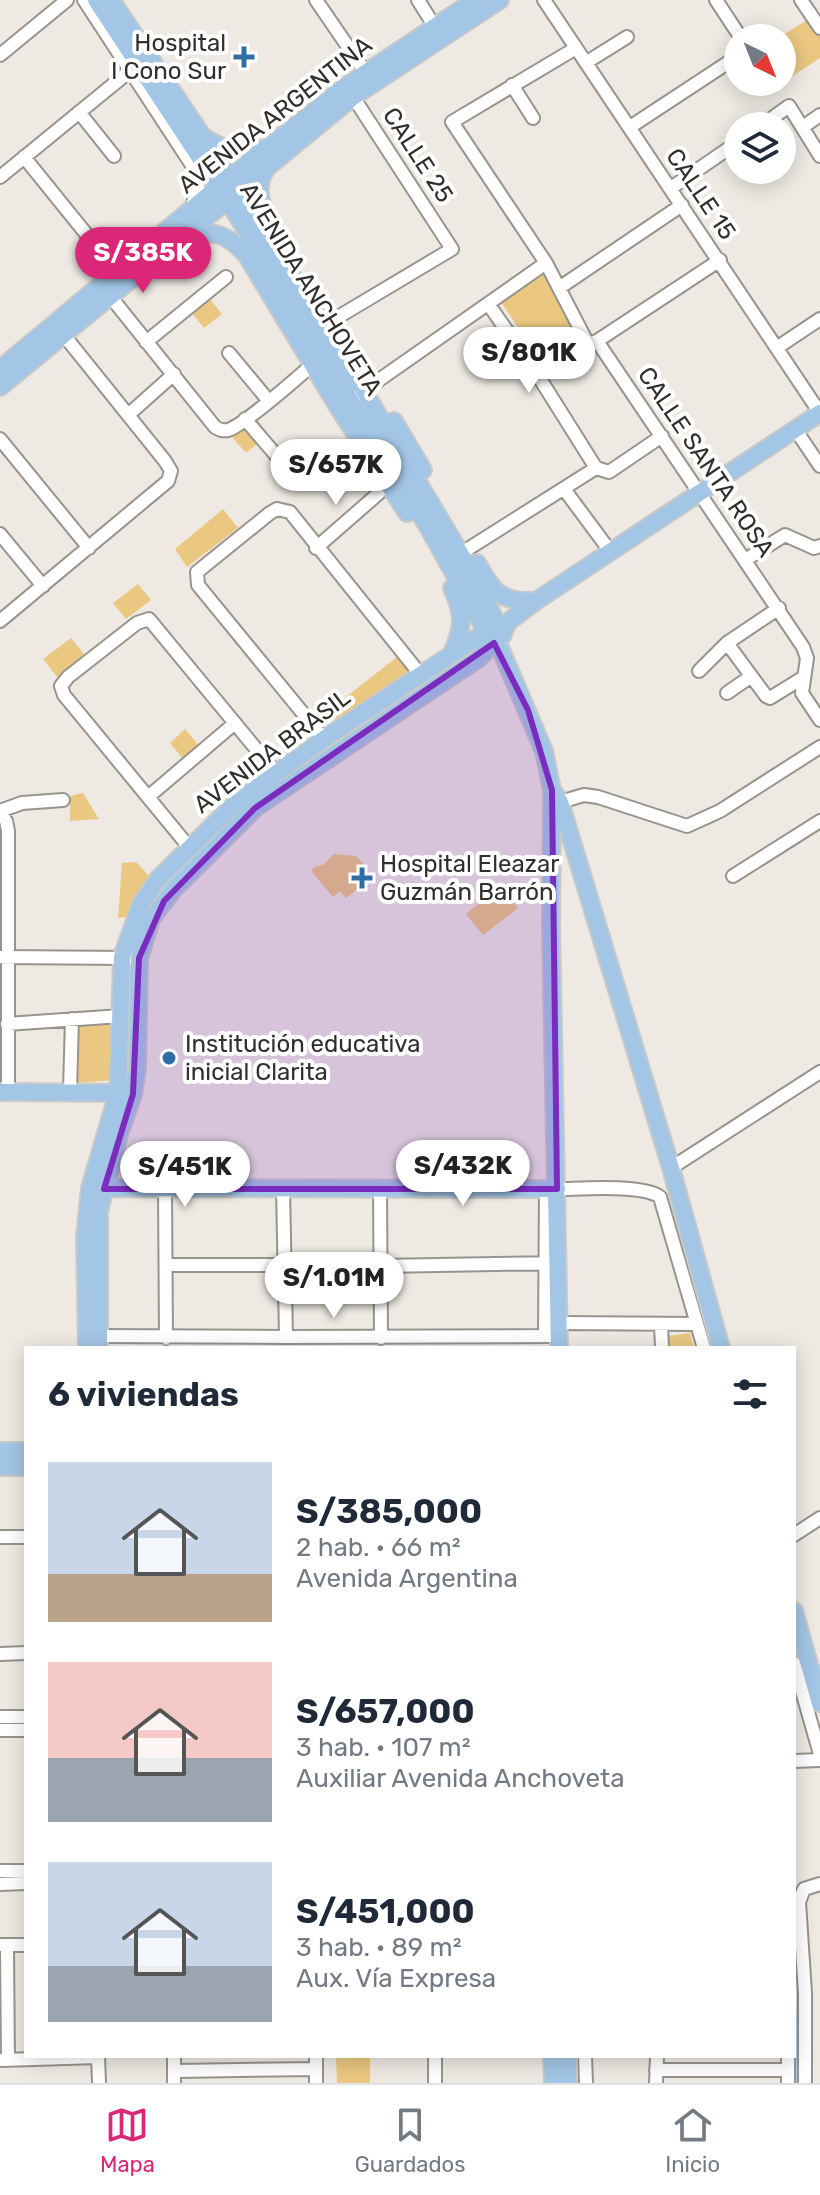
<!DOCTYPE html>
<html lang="es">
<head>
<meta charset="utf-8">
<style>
	:root { --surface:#fff; --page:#f2f2f3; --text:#1f2937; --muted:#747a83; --line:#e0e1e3; --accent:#db2777 }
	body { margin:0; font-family:Rubik,sans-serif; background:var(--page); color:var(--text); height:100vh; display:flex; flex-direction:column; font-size:30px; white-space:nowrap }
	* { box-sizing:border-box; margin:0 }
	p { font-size:26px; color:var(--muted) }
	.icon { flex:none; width:44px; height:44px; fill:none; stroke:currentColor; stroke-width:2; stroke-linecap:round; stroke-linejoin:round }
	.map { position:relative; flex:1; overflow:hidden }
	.side { position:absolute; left:24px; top:1346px; width:772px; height:712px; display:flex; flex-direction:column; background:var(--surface); border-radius:0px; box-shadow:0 4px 20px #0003 }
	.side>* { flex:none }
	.needle { width:52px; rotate:137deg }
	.controls { position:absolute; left:724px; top:24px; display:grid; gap:16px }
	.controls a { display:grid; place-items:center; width:72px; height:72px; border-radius:50%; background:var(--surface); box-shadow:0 4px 20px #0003; font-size:40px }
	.price { position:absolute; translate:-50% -68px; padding:0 18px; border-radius:28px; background:#fff; color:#222; font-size:26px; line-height:52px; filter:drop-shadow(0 2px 4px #0008) }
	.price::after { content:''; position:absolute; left:50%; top:48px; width:24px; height:18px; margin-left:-12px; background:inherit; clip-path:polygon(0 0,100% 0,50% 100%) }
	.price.active { background:var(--accent); color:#fff }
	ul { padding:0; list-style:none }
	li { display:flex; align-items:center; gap:24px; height:200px; padding:0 24px }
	li span { display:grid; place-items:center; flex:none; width:224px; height:160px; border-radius:0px; color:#555 }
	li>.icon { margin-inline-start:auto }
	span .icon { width:96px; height:96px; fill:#fffc; stroke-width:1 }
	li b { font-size:34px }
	h2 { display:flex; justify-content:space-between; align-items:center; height:96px; padding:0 24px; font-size:34px }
	.dock { display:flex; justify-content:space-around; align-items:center; height:112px; border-top:2px solid var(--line); background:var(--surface); font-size:22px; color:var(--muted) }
	.dock a { display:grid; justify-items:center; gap:4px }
	.dock .active { color:var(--accent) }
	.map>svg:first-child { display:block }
</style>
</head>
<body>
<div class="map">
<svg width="820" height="2083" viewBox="0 0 820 2083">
	<rect width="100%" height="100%" fill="#eeeae3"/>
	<path fill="#eac881" d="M812 17 820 31V58L788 79 782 70V38H778Z
		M543 274 582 337 543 365 501 302Z
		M203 291 222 314 204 328 186 306Z
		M256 417 268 435 246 453 231 436Z
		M223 509 238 528 187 567 175 549Z
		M138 584 151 600 126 619 113 603Z
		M71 638 84 654 57 677 43 659Z
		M402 653 414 670 334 725 327 712Z
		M185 729 200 747 184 760 170 743Z
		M82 793H83L99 819 70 821V796Z
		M334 854 356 856 368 869 365 873 367 882 346 898 340 891 333 897 312 872 313 868 324 864Z
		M136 862 149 876 127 917 118 918 122 863Z
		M501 886 518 908 483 935 466 914Z
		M118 1018 115 1080 75 1083V1020Z
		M690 1333 694 1348H668V1336Z
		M336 2056H370V2083H337Z"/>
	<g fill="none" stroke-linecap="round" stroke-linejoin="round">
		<path stroke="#a9cff3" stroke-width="2" d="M794 1920 797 2083"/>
		<g stroke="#98948d" stroke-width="16">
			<path id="minor" d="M84 0 197 173 198 187 191 210
				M316 0 366 73
				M418 0 435 27
				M544 0 820 413
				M716 0 741 38
				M801 0 820 28
				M576 48 452 122 546 263 588 344 597 341 803 647 807 658 802 693 820 720
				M0 55 67 0
				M587 62 627 37
				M512 85 533 118
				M79 112 114 156
				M761 126 789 106 820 156
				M630 127 738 56
				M803 127 820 115
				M24 157 117 272
				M0 177 131 70
				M671 188 738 142
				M559 288 682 205
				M110 296 215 427C220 430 222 431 228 430 244 425 296 379 312 365
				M489 305 537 374 596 468 609 472 662 436
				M323 326 452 249 350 92
				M597 341 720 260
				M146 342 226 277
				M778 347 820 319
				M229 353 268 400
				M537 374 588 344
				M359 394 546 263
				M128 415 174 374
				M245 419 281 461
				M795 429 820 466
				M0 439 89 548
				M564 489 610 551
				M0 534 43 586
				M316 548 379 493
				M460 554 596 468
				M745 560 785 535 814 548 820 546
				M0 621 168 481 171 471 165 461 63 334
				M727 643 766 696 770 698 804 677
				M699 671 727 643 779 608
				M727 693 750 677
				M324 739 198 585 197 572 270 513 277 509 290 512 420 674
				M148 797 235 723
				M560 802 584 795 598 797 687 826 720 811 820 747
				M0 811 22 803 63 800
				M0 812 6 821 8 831V1092
				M189 847 64 695 61 686 68 677 137 623 149 619 276 773
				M733 876 820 821
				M0 957 129 958
				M7 1024 121 1016
				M70 1091 72 1019
				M671 1168 820 1072
				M380 1188 381 1338
				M557 1189C580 1189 643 1184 660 1197L704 1348
				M165 1190 166 1338
				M166 1265H285
				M380 1266 558 1263
				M559 1323 697 1324
				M661 1324 662 1348
				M98 1336 286 1337 283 1189
				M545 1336 546 1189
				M286 1337 559 1336
				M794 1535 820 1518
				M0 1537H26
				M0 1654 26 1653
				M794 1663 820 1754
				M0 1717H26
				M0 1730H26
				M794 1761 820 1760
				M0 1871H26
				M0 1884 26 1883
				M1 1945H26
				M7 1945 8 2060
				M98 2056 99 2083
				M174 2056V2083
				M585 2056 586 2083
				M788 2056V2083
				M2 2060 98 2057
				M656 2070H788
				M174 2071 316 2069
				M316 2083V2056
				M435 2083V2056
				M656 2083 657 2056
				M805 2083V1993L799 1902 804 1889 820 1884"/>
		</g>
		<g stroke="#c9c9c8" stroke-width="20">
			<path id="major" d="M96 0 227 199 428 527 486 631 501 650 544 751 552 790 551 926 559 1348
				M111 0 230 177 364 391 469 568 503 635
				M207 139C226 152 244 150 267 149
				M266 169C253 190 262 208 274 228
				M188 232C217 232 228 234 247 256L338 407 407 513
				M0 369 230 177 346 86 475 0
				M0 387 353 97 500 0
				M394 421 423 470
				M477 563C494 593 500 602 536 601
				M452 588C464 615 464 626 452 653
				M555 794 560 802 671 1168 721 1348
				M0 1092 126 1093
				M95 1188 557 1189
				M87 1346 85 1237 90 1188 118 1092 122 957 141 904 159 878 238 801 324 739 493 627
				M99 1348V1211L119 1134 133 1094 137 1068 139 958 151 919 174 889 255 808 479 658 503 633 508 622 536 601 820 413
				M0 1451H26
				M0 1467H26
				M794 1611 820 1703
				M552 2056 553 2083
				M568 2056V2083"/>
		</g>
		<use href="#minor" stroke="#fff" stroke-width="12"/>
		<use href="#major" stroke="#a3c6e6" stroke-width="16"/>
	</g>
	<path fill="#7b2cbf" fill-opacity="0.2" stroke="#7b2cbf" stroke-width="6" stroke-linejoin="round" d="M494 643 528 710 552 790 557 1189H104L133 1094 139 958 164 901 255 808Z"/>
	<g fill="#2e6ea5" stroke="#fff" stroke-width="3">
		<path d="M240 45h8v8h8v8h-8v8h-8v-8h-8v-8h8z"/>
		<path d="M358 866h8v8h8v8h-8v8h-8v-8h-8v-8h8z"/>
		<circle cx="169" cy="1058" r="8"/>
	</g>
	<g text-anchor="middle" stroke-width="8" stroke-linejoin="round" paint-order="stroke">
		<g font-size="24" fill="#302f2c" stroke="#fff" text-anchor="start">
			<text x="226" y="51" text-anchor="end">Hospital<tspan x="226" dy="28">I Cono Sur</tspan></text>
			<text x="380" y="872">Hospital Eleazar<tspan x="380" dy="28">Guzmán Barrón</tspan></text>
			<text x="185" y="1052">Institución educativa<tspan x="185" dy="28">inicial Clarita</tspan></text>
		</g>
		<g font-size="24" fill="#302f2c" stroke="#fff">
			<text transform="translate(275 115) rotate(-38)" y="8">AVENIDA ARGENTINA</text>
			<text transform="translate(418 155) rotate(57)" y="8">CALLE 25</text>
			<text transform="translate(701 194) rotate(56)" y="8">CALLE 15</text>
			<text transform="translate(311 289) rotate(58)" y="8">AVENIDA ANCHOVETA</text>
			<text transform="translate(706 462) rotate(56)" y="8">CALLE SANTA ROSA</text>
			<text transform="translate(272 751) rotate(-37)" y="8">AVENIDA BRASIL</text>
		</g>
	</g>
</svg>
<div class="controls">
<a><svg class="needle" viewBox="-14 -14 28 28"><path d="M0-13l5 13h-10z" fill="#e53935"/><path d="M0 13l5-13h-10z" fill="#747a83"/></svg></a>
<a><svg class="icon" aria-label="layers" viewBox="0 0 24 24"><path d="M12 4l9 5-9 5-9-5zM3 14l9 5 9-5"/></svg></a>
</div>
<b class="price active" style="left:143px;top:295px">S/385K</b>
<b class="price" style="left:529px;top:395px">S/801K</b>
<b class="price" style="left:336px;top:507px">S/657K</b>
<b class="price" style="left:463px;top:1208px">S/432K</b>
<b class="price" style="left:185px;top:1209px">S/451K</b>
<b class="price" style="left:334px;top:1320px">S/1.01M</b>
<section class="side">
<h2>6 viviendas<svg class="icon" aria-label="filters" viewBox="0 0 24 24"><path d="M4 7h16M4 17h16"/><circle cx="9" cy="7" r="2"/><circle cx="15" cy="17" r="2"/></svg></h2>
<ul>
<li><span style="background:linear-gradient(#c9d6e8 70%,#b9a48a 0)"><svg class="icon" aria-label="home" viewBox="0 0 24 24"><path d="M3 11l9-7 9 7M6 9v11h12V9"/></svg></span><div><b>S/385,000</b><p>2 hab. · 66 m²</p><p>Avenida Argentina</p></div></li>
<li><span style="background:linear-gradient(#f6c9c9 60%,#9aa5b1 0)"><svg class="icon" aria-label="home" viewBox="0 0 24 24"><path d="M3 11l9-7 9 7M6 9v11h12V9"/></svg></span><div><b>S/657,000</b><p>3 hab. · 107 m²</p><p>Auxiliar Avenida Anchoveta</p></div></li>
<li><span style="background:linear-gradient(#c9d6e8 65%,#9aa5b1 0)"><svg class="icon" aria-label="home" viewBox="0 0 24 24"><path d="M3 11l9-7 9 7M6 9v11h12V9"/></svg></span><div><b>S/451,000</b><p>3 hab. · 89 m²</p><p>Aux. Vía Expresa</p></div></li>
</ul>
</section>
</div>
<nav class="dock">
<a class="active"><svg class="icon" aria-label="map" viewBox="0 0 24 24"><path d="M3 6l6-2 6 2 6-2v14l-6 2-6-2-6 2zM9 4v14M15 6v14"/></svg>Mapa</a>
<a><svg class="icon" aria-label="saved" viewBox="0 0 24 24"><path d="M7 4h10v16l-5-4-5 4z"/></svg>Guardados</a>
<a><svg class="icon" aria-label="home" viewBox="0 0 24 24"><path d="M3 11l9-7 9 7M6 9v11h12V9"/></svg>Inicio</a>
</nav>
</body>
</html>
